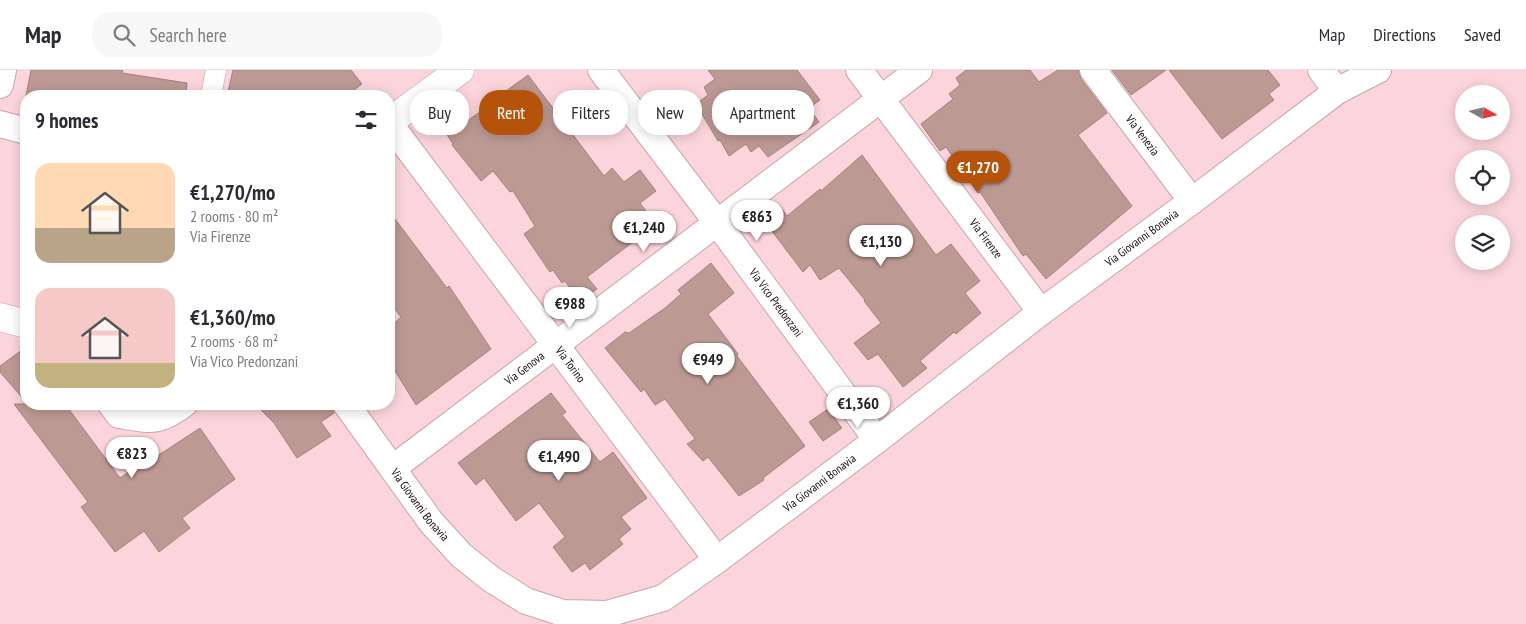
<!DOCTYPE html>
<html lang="en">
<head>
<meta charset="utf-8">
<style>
	:root { --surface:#fff; --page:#f7f7f7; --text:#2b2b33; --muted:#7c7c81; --line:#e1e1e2; --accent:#b45309 }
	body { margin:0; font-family:"PT Sans Narrow",sans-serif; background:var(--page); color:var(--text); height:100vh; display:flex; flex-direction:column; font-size:19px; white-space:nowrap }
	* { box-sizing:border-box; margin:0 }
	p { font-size:16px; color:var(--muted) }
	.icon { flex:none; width:28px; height:28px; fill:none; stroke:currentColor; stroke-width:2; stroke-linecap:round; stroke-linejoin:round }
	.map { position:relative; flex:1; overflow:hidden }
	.side { position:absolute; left:20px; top:20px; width:375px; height:320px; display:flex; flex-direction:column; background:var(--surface); border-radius:20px; box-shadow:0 2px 12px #0003 }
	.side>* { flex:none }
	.top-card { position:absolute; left:410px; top:20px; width:475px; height:45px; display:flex; gap:10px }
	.needle { width:32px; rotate:98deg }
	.fabs { position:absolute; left:1455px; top:15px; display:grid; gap:10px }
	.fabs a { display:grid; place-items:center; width:55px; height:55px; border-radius:50%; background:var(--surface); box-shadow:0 2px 12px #0003; font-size:25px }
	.price { position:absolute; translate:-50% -42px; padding:0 11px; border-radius:18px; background:#fff; color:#222; font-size:16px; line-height:32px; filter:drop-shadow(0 1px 2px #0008) }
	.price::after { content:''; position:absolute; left:50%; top:30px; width:15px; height:11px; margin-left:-8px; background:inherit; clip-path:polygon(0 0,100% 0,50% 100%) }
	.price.current { background:var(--accent); color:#fff }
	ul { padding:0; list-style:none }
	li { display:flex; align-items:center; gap:15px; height:125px; padding:0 15px }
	li span { display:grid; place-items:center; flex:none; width:140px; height:100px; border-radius:15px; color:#555 }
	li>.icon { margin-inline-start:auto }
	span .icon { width:60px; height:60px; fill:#fffc; stroke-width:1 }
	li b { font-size:21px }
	h2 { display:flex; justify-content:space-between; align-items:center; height:60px; padding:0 15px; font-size:21px }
	.chip { padding:0 18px; border-radius:20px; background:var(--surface); box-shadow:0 2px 12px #0003; font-size:18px; line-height:45px }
	.chip.current { background:var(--accent); color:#fff }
	header { display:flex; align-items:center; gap:30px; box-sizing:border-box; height:70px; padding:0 25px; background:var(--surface); border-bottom:1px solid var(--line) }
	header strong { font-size:24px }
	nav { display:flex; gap:28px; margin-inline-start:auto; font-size:18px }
	.search { width:350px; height:45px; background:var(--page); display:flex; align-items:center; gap:12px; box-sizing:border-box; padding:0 18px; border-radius:20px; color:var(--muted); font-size:19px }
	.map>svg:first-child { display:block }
</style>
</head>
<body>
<header>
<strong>Map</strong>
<div class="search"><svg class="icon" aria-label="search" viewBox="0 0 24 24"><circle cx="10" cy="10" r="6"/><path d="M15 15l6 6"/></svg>Search here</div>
<nav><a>Map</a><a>Directions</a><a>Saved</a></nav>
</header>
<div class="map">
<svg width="1526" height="554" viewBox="0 0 1526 554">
	<rect width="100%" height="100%" fill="#fcd5dc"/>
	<path fill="#bd9994" stroke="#a3817c" d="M31 0H123L122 3 187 13 186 26H26Z
		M233 0H351L362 14 346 26H227Z
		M708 0H797L820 30 809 38 819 52 768 87 759 76 751 82 746 74 729 86 720 70 718 71 696 34 708 25 704 17 715 9Z
		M966 0H1030L1039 12 1058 0H1078L1081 9 1107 43 1078 65 1132 136 1046 209 1026 184 1023 186 980 122 978 123 946 77 940 81 921 54 953 29 949 24 960 15 956 8Z
		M1112 0H1166L1131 25Z
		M1169 0H1268L1280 15 1269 24 1274 30 1222 69Z
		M528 5 604 106 612 98 624 112 640 100 656 121 640 133 655 153 638 168 587 207 597 219 579 231 565 211 562 213 553 200 550 202 524 164 535 156 513 121 510 122 493 101 481 111 452 75 453 74 442 57 461 43 467 51 503 26 502 24Z
		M862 85 936 185 951 174 980 211 965 223 981 243 956 264 954 262 920 291 927 298 903 317 878 284 868 290 854 273 881 253 864 231 865 230 839 198 820 210 810 195 803 202 762 148 779 135 787 146 820 119 821 121Z
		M389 141 447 218 449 216 491 279 416 335 389 291V258L401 247 389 231Z
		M711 193 734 223 708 244 738 284 737 286 805 376 763 408 764 410 739 426 708 387 703 391 687 374 695 369 665 329 655 335 644 319 641 322 605 278 625 262 629 263 665 238 681 224 678 220Z
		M26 277V332L0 302V296Z
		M551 323 566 342 562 345 600 392 613 382 647 428 621 447 631 459 619 469 623 474 590 500 585 493 572 502 553 477 565 467 539 433 516 451 484 408 476 415 458 393Z
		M14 334H65L120 408 141 393 142 396 200 358 235 409 182 448 190 458 159 482 144 461 115 482 81 437 88 432Z
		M255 334H331L334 343 321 352 331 366 297 388 274 353Z
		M828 339 842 358 823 371 809 352Z"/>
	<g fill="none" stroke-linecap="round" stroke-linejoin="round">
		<g stroke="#c9a4ab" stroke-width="21">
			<path id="pedestrian" d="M211 26 216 0"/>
		</g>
		<g stroke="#c9a4ab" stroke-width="28">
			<g id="minor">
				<path id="s1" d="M601 0 718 154 877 370"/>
				<path id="s2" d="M859 0 1041 242"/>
				<path id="s3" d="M1093 0 1192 131"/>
				<path d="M1321 0 1337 21"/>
				<path d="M0 15 3 0"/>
				<path id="s4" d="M389 53 717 490"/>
				<path d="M0 54 26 61"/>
				<path d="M111 334 119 345C151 350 157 354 184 334"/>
				<path id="s5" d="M346 334 431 452 461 485 491 509 526 531 563 543 607 544 663 528 717 490 877 370 1041 242 1192 131 1337 21 1378 0"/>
				<path id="s6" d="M393 398 919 0"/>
			</g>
		</g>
		<g stroke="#c9a4ab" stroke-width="29">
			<path id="tertiary" d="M389 52 460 0
				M0 247 26 254"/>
		</g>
		<use href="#pedestrian" stroke="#fff" stroke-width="20"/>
		<use href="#minor" stroke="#fff" stroke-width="26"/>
		<use href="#tertiary" stroke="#fff" stroke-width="28"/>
	</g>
	<g text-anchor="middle" stroke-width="4.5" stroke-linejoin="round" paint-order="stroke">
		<g font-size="12" fill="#170a0d" stroke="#fcd5dc">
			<text dy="4" stroke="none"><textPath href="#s3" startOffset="82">Via Venezia</textPath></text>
			<text dy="4" stroke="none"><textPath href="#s5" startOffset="1010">Via Giovanni Bonavia</textPath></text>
			<text dy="4" stroke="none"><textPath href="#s2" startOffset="211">Via Firenze</textPath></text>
			<text dy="4" stroke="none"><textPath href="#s1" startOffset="291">Via Vico Predonzani</textPath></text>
			<text dy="4" stroke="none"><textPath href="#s4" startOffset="302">Via Torino</textPath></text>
			<text dy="4" stroke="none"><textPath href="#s6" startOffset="165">Via Genova</textPath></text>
			<text dy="4" stroke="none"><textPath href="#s5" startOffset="605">Via Giovanni Bonavia</textPath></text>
			<text dy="4" stroke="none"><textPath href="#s5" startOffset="125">Via Giovanni Bonavia</textPath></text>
		</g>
	</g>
</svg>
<div class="fabs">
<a><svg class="needle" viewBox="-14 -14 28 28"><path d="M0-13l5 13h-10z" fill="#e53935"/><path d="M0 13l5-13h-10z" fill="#7c7c81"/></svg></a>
<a><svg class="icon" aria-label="locate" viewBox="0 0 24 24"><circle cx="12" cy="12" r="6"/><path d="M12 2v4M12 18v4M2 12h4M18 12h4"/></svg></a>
<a><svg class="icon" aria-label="layers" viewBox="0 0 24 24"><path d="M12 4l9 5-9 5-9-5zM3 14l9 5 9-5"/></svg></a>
</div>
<b class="price current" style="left:978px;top:123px">€1,270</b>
<b class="price" style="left:757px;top:172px">€863</b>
<b class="price" style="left:644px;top:183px">€1,240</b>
<b class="price" style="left:881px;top:197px">€1,130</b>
<b class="price" style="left:570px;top:259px">€988</b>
<b class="price" style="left:708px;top:315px">€949</b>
<b class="price" style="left:858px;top:359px">€1,360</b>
<b class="price" style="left:132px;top:409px">€823</b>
<b class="price" style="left:559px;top:412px">€1,490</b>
<div class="top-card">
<a class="chip">Buy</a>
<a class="chip current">Rent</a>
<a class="chip">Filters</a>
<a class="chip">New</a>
<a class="chip">Apartment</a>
</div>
<section class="side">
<h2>9 homes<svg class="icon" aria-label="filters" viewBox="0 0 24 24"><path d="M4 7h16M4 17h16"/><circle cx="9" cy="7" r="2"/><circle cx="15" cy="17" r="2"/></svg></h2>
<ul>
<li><span style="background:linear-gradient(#ffd9b3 65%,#b9a48a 0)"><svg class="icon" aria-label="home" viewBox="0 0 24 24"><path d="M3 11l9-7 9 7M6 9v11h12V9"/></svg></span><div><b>€1,270/mo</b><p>2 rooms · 80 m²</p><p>Via Firenze</p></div></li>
<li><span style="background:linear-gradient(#f6c9c9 75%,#c2b280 0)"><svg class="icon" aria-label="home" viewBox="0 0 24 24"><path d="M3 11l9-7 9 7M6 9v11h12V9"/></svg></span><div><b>€1,360/mo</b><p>2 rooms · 68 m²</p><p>Via Vico Predonzani</p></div></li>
</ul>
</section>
</div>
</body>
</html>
